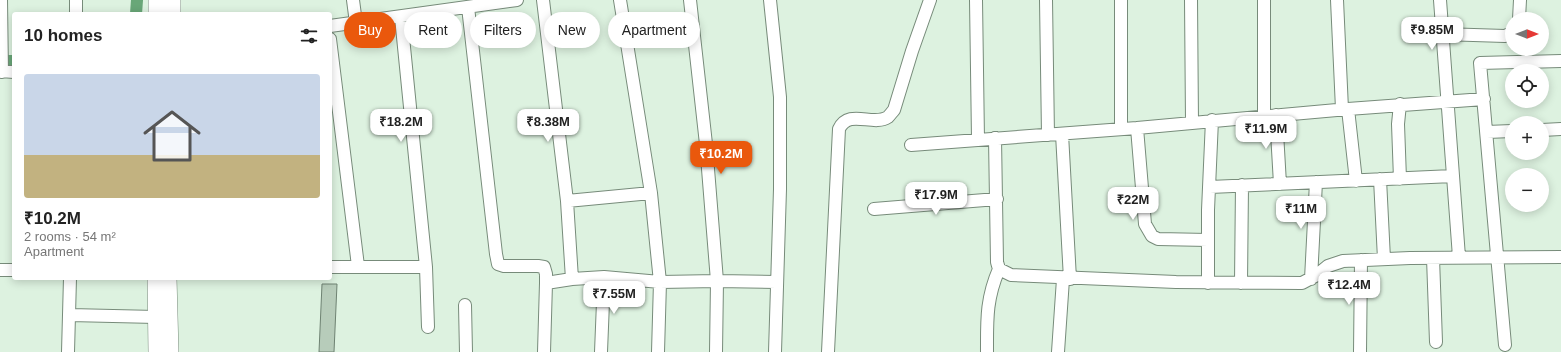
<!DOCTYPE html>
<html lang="en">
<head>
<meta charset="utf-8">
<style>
	:root { --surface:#fff; --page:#f2f2f2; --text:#222; --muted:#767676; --accent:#ea580c }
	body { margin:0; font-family:Helvetica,sans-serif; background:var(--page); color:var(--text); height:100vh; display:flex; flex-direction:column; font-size:15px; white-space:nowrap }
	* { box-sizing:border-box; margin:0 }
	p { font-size:13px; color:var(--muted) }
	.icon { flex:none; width:22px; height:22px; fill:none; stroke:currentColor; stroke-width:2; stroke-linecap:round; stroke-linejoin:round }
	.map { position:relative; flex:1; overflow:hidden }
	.drawer { position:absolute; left:12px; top:12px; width:320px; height:268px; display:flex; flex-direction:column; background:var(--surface); border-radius:4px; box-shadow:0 2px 10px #0003 }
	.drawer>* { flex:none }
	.top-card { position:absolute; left:344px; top:12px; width:380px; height:36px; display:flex; gap:8px }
	.needle { width:26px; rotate:90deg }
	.fabs { position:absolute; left:1505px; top:12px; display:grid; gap:8px }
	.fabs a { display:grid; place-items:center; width:44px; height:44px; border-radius:50%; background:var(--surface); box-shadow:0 2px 10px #0003; font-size:20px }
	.price { position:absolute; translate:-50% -34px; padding:0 9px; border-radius:8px; background:#fff; color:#222; font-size:13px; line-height:26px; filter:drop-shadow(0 1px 2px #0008) }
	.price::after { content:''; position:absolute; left:50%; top:24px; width:12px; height:9px; margin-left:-6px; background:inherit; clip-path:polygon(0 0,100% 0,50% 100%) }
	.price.active { background:var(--accent); color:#fff }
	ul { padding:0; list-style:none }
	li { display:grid; align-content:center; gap:8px; height:212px; padding:0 12px }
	li span { display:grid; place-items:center; height:124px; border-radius:4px; color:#555 }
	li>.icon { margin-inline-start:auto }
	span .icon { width:72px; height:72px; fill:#fffc; stroke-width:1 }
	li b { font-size:17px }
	h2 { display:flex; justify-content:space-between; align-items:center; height:48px; padding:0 12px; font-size:17px }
	.chip { padding:0 14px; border-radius:18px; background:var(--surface); box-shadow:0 2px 10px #0003; font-size:14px; line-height:36px }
	.chip.active { background:var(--accent); color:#fff }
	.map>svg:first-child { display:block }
</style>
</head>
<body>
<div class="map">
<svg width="1561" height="352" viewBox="0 0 1561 352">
	<rect width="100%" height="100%" fill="#ddf2e0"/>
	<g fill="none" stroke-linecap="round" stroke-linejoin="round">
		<path stroke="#69a778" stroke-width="12" d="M136 14 137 0
			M0 61H14"/>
	</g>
	<path fill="#b7ccba" stroke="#6e8272" d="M322 284H337L334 352H319Z"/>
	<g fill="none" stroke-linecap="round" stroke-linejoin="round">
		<g stroke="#778b7a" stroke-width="14">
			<path id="minor" d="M1 0 2 72
				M76 0V14
				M353 0 356 23
				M543 0 567 201 572 279 546 283
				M620 0 651 193 660 282 658 352
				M690 0 706 144 717 281 716 352
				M770 0 780 97V189L775 352
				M976 0 978 139
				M1046 0 1048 135
				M1121 0V129
				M1191 0 1192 122
				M1337 0 1342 109
				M1440 0 1459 257
				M468 7 496 254 498 264 504 266H538L544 267 546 274V283L544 352
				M401 17 426 267 428 327
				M1519 19 1520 0
				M330 26 517 0
				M1442 34 1505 36 1512 33
				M330 39 358 266
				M0 71 14 72
				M1400 104 1398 124 1400 179
				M1348 109 1356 181
				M1276 115 1280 184
				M1264 116V0
				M1137 128 1145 224 1152 236 1158 239 1208 240
				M1542 130 1561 129
				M1487 132 1512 131
				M1062 134 1070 279
				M995 138 997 262 999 269 1011 275 1176 282 1302 283 1317 275 1328 266 1343 261 1410 258 1561 257
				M911 145 1137 128 1348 109 1484 99
				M1380 179 1384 259
				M1210 187 1453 176
				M567 201 651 193
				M874 209 997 199
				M1433 258 1436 342
				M330 267H426
				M0 270H14
				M572 279 604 277 660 282 717 281 776 282
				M1311 279 1316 182
				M1208 283V210L1212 120
				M1241 283 1242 185
				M465 305 466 352
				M70 315 156 317
				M1505 345 1480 63 1561 61
				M68 352 70 278
				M601 352 604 277
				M828 352 839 129C849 108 873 127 888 117 890 115 892 112 894 110L912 51 930 0
				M987 352C987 320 986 299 999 269
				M1058 352 1063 279
				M1360 352 1361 260"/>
		</g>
		<g stroke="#778b7a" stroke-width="18">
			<path id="highway" d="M157 0V14
				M172 0V14
				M156 278 157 352
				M168 278 170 352"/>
		</g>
		<use href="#minor" stroke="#fff" stroke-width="12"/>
		<use href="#highway" stroke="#fff" stroke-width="17"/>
	</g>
</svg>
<div class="fabs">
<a><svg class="needle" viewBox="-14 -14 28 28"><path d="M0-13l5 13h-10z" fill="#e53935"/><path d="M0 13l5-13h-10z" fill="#767676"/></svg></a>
<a><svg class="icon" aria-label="locate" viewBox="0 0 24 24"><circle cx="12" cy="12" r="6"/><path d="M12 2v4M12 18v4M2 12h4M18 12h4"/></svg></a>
<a>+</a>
<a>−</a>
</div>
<b class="price" style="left:1432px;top:51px">₹9.85M</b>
<b class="price" style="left:401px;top:143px">₹18.2M</b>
<b class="price" style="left:548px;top:143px">₹8.38M</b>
<b class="price" style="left:1266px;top:150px">₹11.9M</b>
<b class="price active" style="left:721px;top:175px">₹10.2M</b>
<b class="price" style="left:936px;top:216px">₹17.9M</b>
<b class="price" style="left:1133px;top:221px">₹22M</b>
<b class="price" style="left:1301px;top:230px">₹11M</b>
<b class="price" style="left:1349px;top:306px">₹12.4M</b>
<b class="price" style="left:614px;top:315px">₹7.55M</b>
<div class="top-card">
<a class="chip active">Buy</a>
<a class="chip">Rent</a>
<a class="chip">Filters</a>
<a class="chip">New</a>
<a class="chip">Apartment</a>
</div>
<section class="drawer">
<h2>10 homes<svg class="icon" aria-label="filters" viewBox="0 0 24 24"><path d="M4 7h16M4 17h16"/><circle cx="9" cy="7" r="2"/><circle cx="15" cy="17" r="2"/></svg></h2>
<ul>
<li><span style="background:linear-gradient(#c9d6e8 65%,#c2b280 0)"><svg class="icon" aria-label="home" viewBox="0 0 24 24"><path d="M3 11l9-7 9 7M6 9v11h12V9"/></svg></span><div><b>₹10.2M</b><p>2 rooms · 54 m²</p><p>Apartment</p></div></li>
</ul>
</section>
</div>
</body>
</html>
